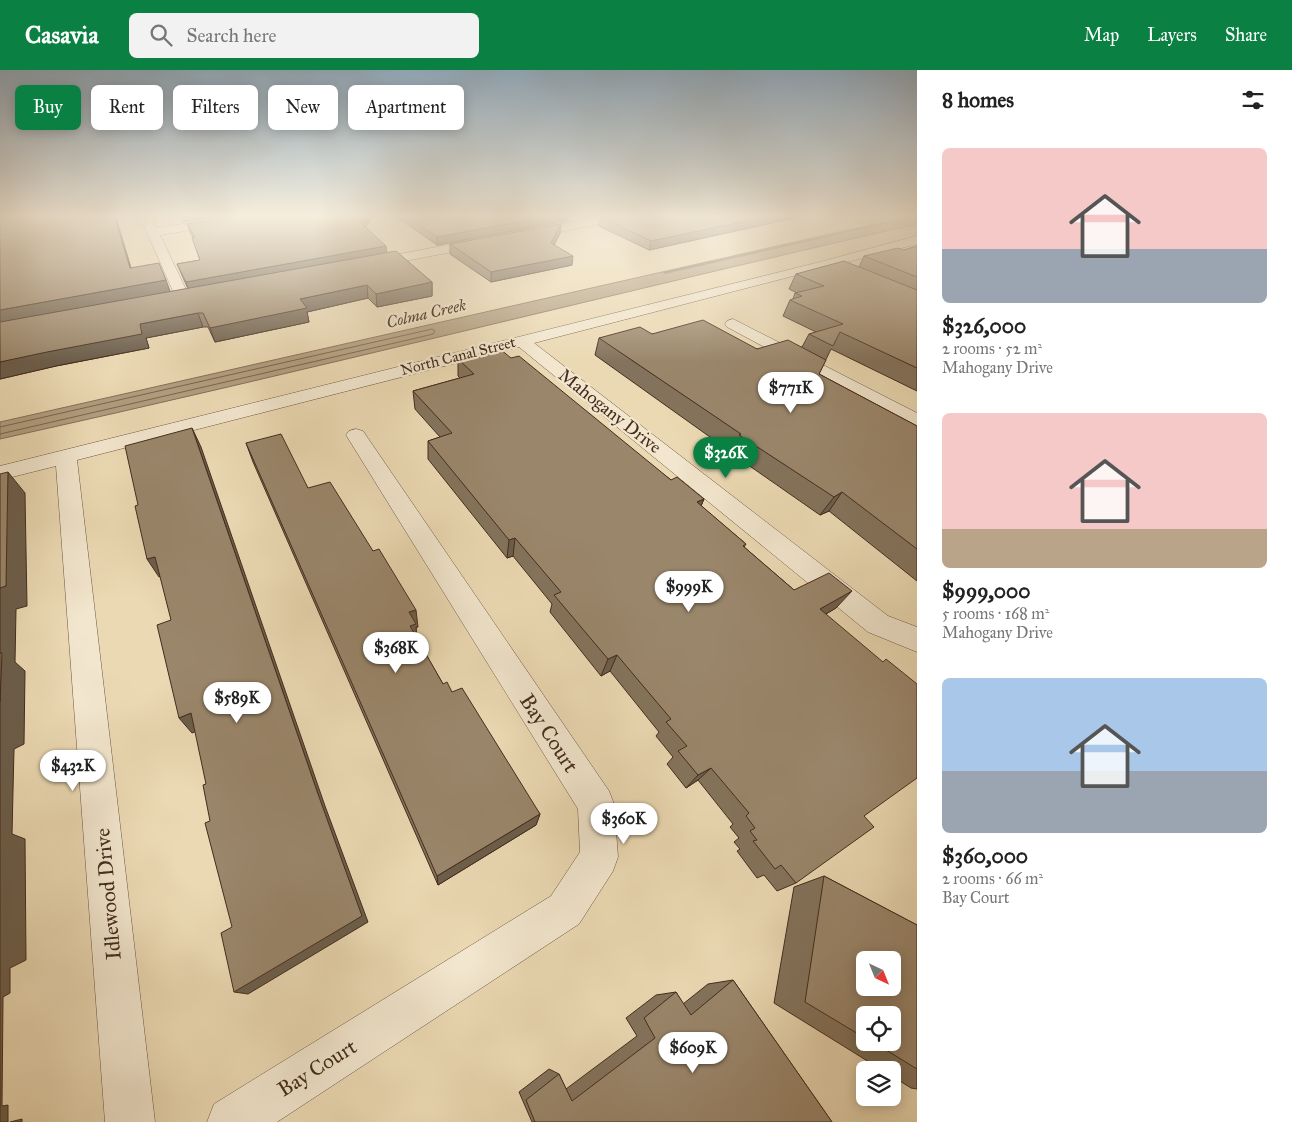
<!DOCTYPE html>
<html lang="en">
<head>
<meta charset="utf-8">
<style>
	:root { --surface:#fff; --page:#f2f2f2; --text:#222; --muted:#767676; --accent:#0b8043 }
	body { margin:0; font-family:"IM FELL Great Primer",serif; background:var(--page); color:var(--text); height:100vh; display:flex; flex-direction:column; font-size:19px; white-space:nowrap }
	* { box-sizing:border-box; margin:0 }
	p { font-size:16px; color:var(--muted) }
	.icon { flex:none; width:28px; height:28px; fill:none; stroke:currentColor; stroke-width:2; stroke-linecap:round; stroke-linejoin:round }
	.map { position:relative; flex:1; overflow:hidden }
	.sheet { display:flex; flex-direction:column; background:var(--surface); width:375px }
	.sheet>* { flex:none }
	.hud { position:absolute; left:15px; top:15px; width:475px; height:45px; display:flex; gap:10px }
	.needle { width:32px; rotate:137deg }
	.tools { position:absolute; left:856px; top:881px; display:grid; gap:10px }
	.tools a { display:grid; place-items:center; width:45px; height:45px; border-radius:8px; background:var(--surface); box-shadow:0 2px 12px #0003; font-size:25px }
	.price { position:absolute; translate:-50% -42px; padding:0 11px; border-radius:18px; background:#fff; color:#222; font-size:16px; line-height:32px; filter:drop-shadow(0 1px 2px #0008) }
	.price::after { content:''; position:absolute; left:50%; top:30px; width:15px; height:11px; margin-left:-8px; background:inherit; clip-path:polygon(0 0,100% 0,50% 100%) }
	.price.on { background:var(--accent); color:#fff }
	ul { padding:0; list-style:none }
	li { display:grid; align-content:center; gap:10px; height:265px; padding:0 25px }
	li span { display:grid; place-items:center; height:155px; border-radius:8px; color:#555 }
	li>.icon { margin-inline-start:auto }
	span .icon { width:90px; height:90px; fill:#fffc; stroke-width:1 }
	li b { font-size:21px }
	h2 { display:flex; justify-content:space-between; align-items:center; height:60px; padding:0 25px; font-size:21px }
	.pill { padding:0 18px; border-radius:8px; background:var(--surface); box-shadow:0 2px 12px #0003; font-size:18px; line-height:45px }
	.pill.on { background:var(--accent); color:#fff }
	header { display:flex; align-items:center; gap:30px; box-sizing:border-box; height:70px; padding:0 25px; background:var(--accent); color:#fff }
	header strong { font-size:24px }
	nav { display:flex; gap:28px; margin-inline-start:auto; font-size:18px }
	.search { width:350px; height:45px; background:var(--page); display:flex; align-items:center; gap:12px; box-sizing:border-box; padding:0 18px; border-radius:8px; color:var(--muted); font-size:19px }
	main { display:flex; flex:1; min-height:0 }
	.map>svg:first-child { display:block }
</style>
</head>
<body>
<header>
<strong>Casavia</strong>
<div class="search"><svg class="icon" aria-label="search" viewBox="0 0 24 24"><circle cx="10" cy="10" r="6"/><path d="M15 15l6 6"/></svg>Search here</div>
<nav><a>Map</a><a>Layers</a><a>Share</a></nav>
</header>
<main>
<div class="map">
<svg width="917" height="1052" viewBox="0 0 917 1052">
	<rect width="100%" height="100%" fill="#ebd9b3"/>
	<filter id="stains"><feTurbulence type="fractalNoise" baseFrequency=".004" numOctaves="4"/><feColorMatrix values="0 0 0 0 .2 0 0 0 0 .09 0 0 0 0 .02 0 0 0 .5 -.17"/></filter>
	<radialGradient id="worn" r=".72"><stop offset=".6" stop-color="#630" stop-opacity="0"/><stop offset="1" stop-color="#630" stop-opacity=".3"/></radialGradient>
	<path fill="#b29e80" stroke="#867059" d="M917 146V154C611 224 307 301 0 369V352L843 161Z"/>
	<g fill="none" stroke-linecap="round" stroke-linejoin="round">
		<path stroke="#7a654f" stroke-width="1" d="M0 357 432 259 435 261 433 264 425 266 0 364"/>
		<path fill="#867059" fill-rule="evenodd" d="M917 145V147L665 204 662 202Z"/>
		<g stroke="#6d5743" stroke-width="1">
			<path id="minor" d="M142 145H150L157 158 241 145H271L265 148 160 165 190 228 188 231H178L176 228 140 147Z
				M610 145H635L629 148 525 169 519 165 525 161Z
				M917 166V174L534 273 888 546 917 557V582L868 562 519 277 77 390 155 1052H105L56 396 0 410V396L820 192Z
				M485 168 489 169 491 172 489 175 368 198 361 194 368 190Z
				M733 249 917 343V357L910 355 727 257 725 254 727 251Z
				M356 359 363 361 609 721 614 734 618 787 613 801 579 854 277 1052H207L214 1034 551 826 580 782 578 739 346 365 349 361Z"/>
		</g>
		<use href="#minor" fill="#f2e6ce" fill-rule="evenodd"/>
	</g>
	<path fill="#84735c" stroke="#432c1e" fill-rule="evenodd" d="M0 145H115L131 198 171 222 188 219 177 194 200 190 193 168 190 162 187 154 365 157 387 183 432 212V226L377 237 368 228 307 242 309 252 215 272 208 257H203L146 268 149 278 56 296 0 309Z
		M394 145H570L566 151 437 175Z
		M578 145H599L584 148Z
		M808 145 649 180 599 156 601 147Z
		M561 154 560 163 554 175 572 195 491 212 450 184V174Z
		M917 176V321L831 279 819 304 917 356V511L829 441 820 445 731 383V382L595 285 599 268 652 264 757 279 802 277 809 264 816 262 783 246 790 230 793 229 795 223H797L789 219 796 204 859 197 864 186 904 180Z
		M511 288 671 410 704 429 701 436 746 474 744 477 794 520 836 538 826 544 864 746 796 813 777 821 764 805 757 808 737 781 740 779 734 772 739 768 730 757 733 754 698 710 686 718 667 694 673 687 656 666 659 662 610 601 601 606 550 542 552 534 513 486 507 488 428 389V371L440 367 415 339 413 321 460 308 458 306V289Z
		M246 373 308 418 373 481 418 557H416L417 569 443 614 452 622 540 744 536 755 438 815 253 392Z
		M824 806 917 855V1019L911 1018 892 1006V1000H882L774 933 794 817ZM865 945 892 972H865Z
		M733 910 832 1052H532L519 1022 549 999 559 1004 566 1019 637 966 626 948 656 925 676 922 683 934 708 914Z"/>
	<path fill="#6c5e4b" stroke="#432c1e" d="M114 145H115L135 211 130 198Z
		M181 145H228L183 152Z
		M367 145H375L362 161 361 153Z
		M556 145H570L566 151 437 175V167Z
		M584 145H599L584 148Z
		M774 145H808L649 180 651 171Z
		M561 154 560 163 550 183 551 173Z
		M386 176 387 184 189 221 186 212Z
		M573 186 572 195 491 212V202Z
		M166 210 171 224 0 255V240Z
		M432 212V226L377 237 376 224Z
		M367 215 368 228 307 242 309 252 215 272 210 258 300 229Z
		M198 243 203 257 146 268 149 278 56 296 0 309V292L140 254Z
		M192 358 201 377 325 736 368 852 248 924 234 922 318 724Z
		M8 402 25 423 27 536 16 539 15 592 25 601 24 674 14 679 12 764 25 769 26 890 10 898V923L3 927 2 1036 8 1035V1052H0V518Z
		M842 422 829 441 820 445 834 427Z
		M704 429 696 447 697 432Z
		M515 468 513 486 507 488 509 470Z
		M155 487 167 504 159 507 147 489Z
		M852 521 836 538 805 556 820 539Z
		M416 540 418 557H416L417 571 412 573 409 542Z
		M617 585 610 601 601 606 608 589Z
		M191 643 204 658 192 663 179 648Z
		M711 698 698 710 686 718 698 705Z
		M540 744 536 755 438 815 437 806Z
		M22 1049V1052H10Z"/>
	<path fill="#9a866b" stroke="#432c1e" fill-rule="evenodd" d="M0 145H114L130 198 159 193 166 210 0 240Z
		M242 145H367L361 153 386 176 186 212 177 194 200 190 192 168 195 167 187 154Z
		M405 145H556L437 167Z
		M613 145H774L651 171 601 147Z
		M561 154 551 173 573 186 491 202 450 174Z
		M917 176V207L864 186 898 178 904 180Z
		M396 181 432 212 376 224 367 215 300 229 307 238 210 258 203 243H198L140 254 142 264 47 282 0 292V252Z
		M844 191 917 220V298L840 262 833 276 809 264 843 254 790 230 802 226 795 223 824 216 796 204Z
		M703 250 757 279 788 270 826 290 819 304 917 356V479L842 422 834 427 739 365 741 364 599 268 640 257 652 264Z
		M500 279 511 288 519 286 671 410 677 407 704 429 697 432 746 474 743 476 794 520 829 503 852 521 820 539 883 592 886 589 917 614V708L864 746 874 757 796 813 781 795 775 799 753 771 757 770 750 761 755 758 746 746 749 743 711 698 698 705 678 681 687 676 666 652 671 649 617 585 608 589 554 525 561 522 515 468 509 470 428 371 452 363 413 321 474 304 458 289Z
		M192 358 318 724 362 846 234 922 221 863 232 857 205 753 210 751 203 715 206 714 191 643 179 648 157 555 171 550 155 487 147 489 135 436 138 435 125 376Z
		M281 364 308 418 330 412 373 481 379 479 416 540 409 542 416 554 410 556 443 614 447 612 452 622 462 618 540 744 437 806 246 373Z
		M8 402 6 516 0 518V404Z
		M0 583H2L0 632Z
		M824 806 917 855V999L873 972H892V945H865V968L805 932ZM865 890H892V918H865Z
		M733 910 832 1052H535L526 1030 559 1004 572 1031 655 968 644 948 676 922 691 945Z"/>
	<linearGradient id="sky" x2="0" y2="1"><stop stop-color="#92abbe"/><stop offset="0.5" stop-color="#f6eedd"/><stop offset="1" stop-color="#f6eedd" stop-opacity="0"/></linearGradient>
	<rect width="917" height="292" fill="url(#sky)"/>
	<g text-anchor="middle" stroke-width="4.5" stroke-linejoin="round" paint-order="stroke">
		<g font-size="15" fill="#432c1e" stroke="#f2e6ce">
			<text transform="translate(458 286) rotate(-14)" y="5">North Canal Street</text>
		</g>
		<g font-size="16" font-style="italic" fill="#5f4836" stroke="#f2e6ce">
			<text transform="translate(426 243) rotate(-13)" y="6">Colma Creek</text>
		</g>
		<g font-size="18" fill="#432c1e" stroke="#f2e6ce">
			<text transform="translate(610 341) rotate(38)" y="6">Mahogany Drive</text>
		</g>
		<g font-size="21" fill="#432c1e" stroke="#f2e6ce">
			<text transform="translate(549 663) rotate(57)" y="7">Bay Court</text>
			<text transform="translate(108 824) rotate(-95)" y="7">Idlewood Drive</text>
			<text transform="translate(317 998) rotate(-32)" y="7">Bay Court</text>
		</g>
	</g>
	<rect width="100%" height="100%" filter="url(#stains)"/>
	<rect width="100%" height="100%" fill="url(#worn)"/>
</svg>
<div class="tools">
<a><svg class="needle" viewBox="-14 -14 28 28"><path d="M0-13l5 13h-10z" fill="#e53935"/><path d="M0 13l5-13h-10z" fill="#767676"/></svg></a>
<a><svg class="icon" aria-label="locate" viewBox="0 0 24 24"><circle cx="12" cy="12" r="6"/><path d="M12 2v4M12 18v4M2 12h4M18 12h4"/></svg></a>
<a><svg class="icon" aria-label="layers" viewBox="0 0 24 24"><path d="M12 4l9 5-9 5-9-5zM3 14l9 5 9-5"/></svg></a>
</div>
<b class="price" style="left:791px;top:344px">$771K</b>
<b class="price on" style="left:726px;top:409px">$326K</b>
<b class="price" style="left:689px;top:543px">$999K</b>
<b class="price" style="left:396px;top:604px">$368K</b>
<b class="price" style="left:237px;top:654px">$589K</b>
<b class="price" style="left:73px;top:722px">$432K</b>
<b class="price" style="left:624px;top:775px">$360K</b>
<b class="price" style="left:693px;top:1004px">$609K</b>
<div class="hud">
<a class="pill on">Buy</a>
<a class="pill">Rent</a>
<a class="pill">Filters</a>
<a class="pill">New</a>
<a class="pill">Apartment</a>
</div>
</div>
<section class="sheet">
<h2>8 homes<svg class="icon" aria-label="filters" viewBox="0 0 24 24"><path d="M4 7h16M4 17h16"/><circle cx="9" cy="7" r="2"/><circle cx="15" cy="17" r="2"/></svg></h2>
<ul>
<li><span style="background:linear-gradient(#f6c9c9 65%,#9aa5b1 0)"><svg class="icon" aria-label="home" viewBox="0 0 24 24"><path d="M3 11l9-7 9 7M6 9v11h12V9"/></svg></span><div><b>$326,000</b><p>2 rooms · 52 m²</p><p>Mahogany Drive</p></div></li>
<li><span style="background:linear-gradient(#f6c9c9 75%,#b9a48a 0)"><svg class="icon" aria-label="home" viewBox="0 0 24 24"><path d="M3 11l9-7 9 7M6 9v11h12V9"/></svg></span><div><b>$999,000</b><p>5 rooms · 168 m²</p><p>Mahogany Drive</p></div></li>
<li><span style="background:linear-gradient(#a9c7e8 60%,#9aa5b1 0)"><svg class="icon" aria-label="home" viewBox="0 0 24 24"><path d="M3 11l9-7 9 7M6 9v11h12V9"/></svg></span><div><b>$360,000</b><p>2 rooms · 66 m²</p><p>Bay Court</p></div></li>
</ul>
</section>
</main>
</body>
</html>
